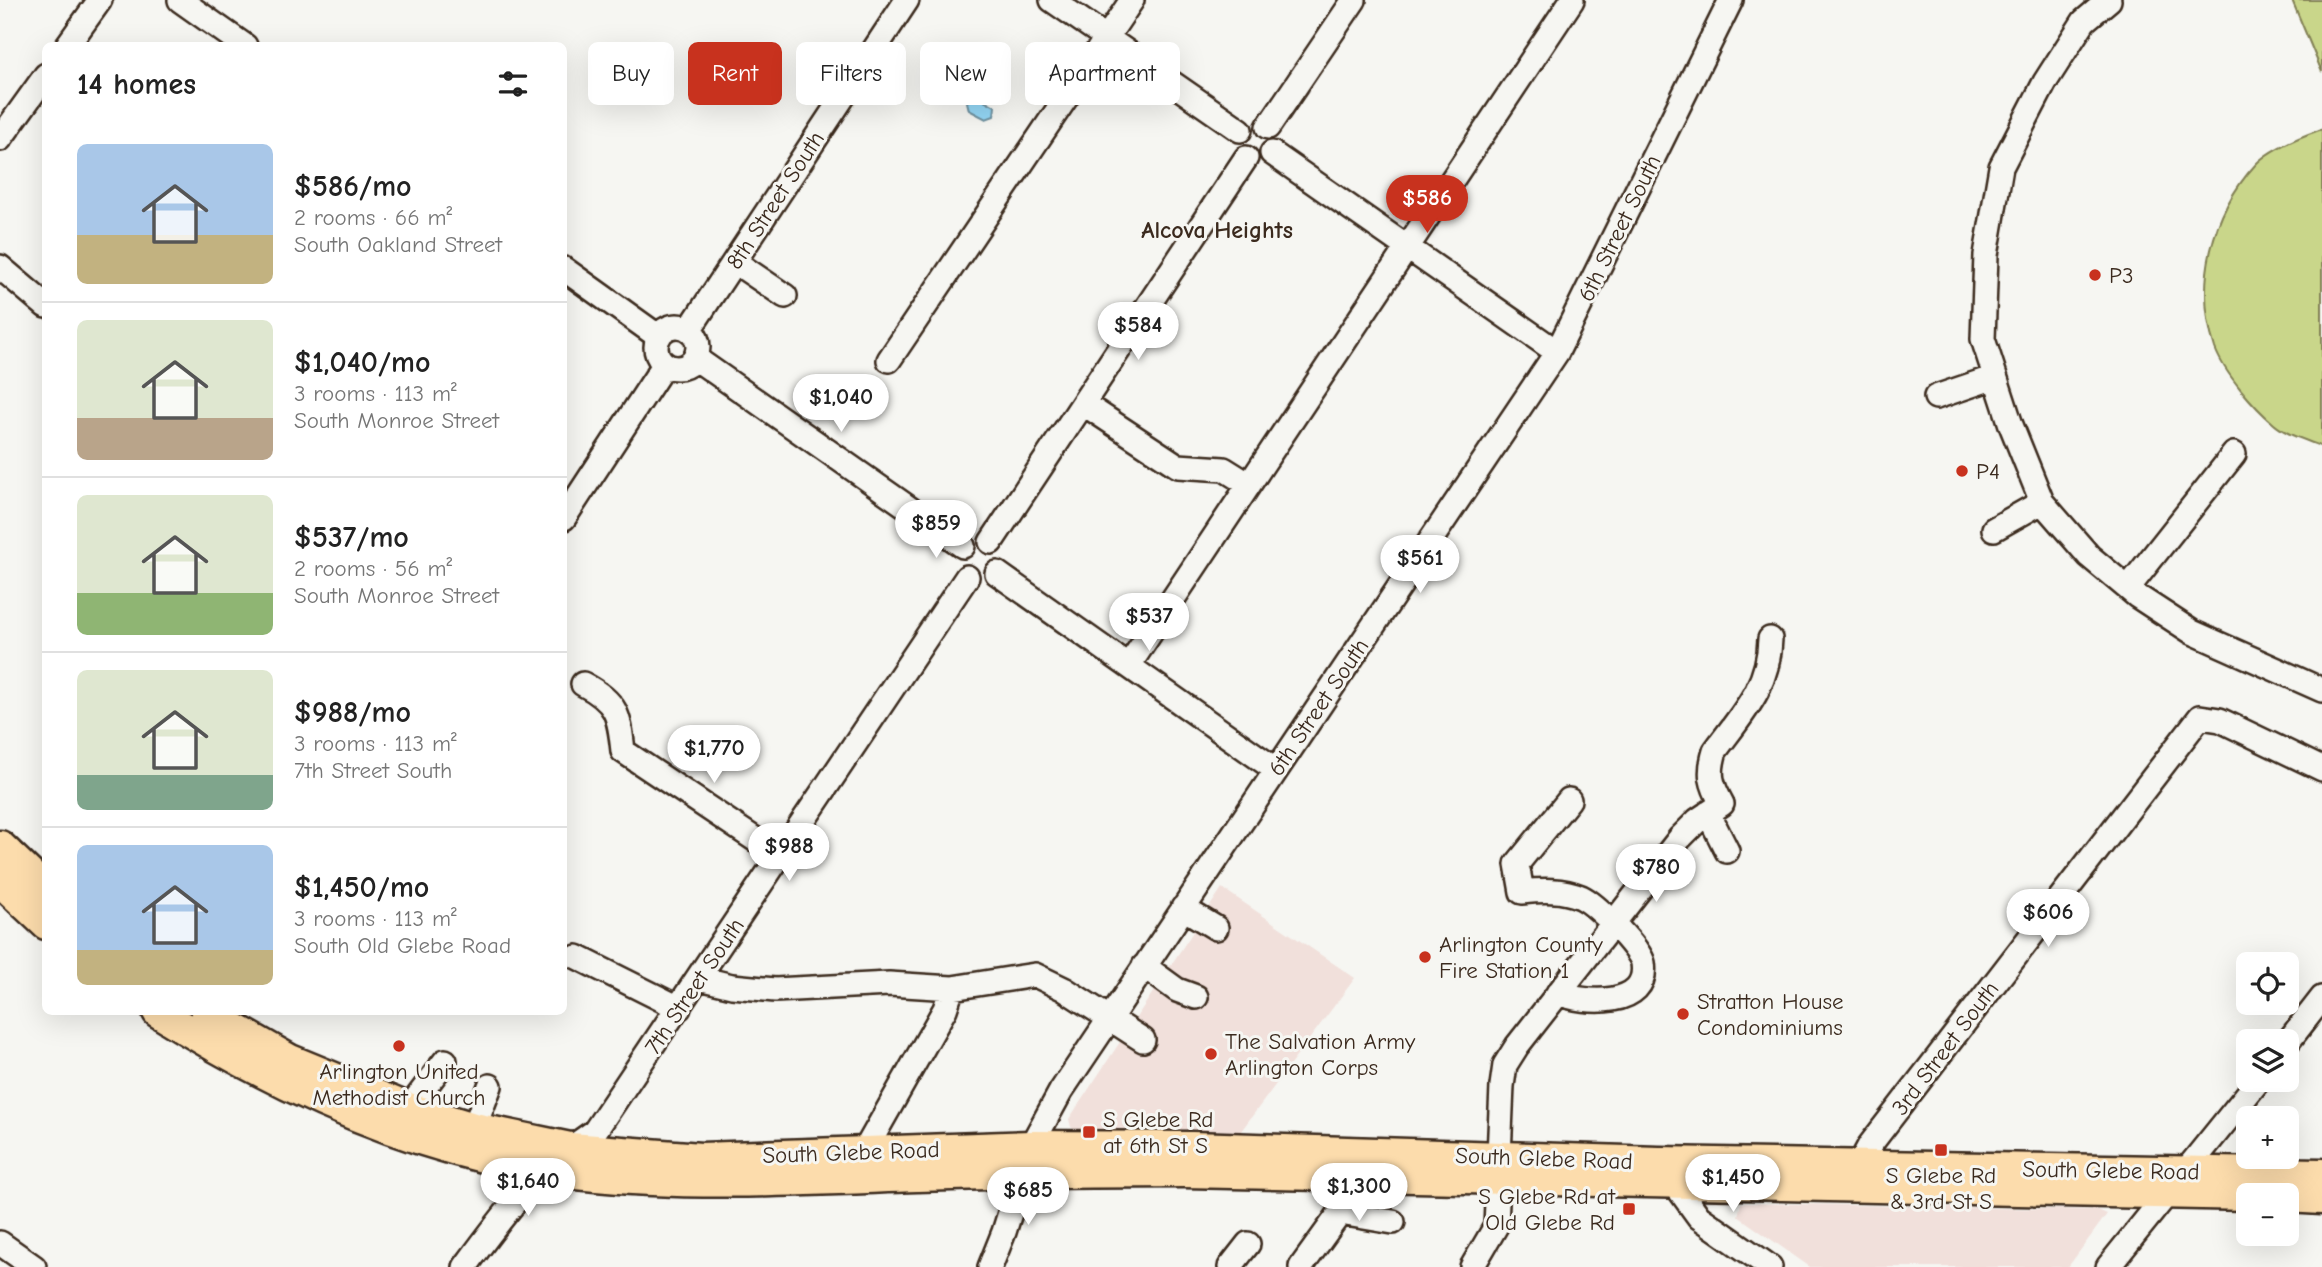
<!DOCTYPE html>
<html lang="en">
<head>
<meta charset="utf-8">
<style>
	:root { --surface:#fff; --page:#f6f6f6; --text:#222; --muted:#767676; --line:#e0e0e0; --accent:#c8321e }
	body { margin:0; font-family:"Comic Neue",sans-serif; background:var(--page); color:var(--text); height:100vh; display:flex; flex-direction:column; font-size:26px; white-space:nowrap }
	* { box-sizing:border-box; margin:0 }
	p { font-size:23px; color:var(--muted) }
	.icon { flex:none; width:38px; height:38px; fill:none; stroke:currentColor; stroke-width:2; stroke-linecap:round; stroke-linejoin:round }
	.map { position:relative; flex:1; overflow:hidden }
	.details { position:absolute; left:42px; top:42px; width:525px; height:973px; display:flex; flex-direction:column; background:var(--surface); border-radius:10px; box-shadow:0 7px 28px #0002 }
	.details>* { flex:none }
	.banner { position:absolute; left:588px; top:42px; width:665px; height:63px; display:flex; gap:14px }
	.fabs { position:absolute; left:2236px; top:952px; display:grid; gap:14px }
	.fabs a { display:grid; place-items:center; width:63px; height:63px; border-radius:10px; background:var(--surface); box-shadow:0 7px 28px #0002; font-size:35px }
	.price { position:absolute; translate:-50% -60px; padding:0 16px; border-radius:24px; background:#fff; color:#222; font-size:23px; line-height:46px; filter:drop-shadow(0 2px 4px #0008) }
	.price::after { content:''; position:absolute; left:50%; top:42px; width:21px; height:16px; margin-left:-10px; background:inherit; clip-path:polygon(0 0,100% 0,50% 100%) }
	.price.on { background:var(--accent); color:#fff }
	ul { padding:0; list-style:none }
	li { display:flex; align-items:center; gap:21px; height:175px; padding:0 35px }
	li+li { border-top:2px solid var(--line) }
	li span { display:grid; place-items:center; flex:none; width:196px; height:140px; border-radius:10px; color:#555 }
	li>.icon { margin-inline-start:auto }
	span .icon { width:84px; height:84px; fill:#fffc; stroke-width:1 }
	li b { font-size:30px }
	h2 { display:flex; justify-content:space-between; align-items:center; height:84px; padding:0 35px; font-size:30px }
	.tag { padding:0 24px; border-radius:10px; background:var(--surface); box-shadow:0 7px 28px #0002; font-size:24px; line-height:63px }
	.tag.on { background:var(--accent); color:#fff }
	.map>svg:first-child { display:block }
</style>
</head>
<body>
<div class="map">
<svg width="2322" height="1267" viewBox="0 0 2322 1267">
	<rect width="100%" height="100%" fill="#f6f6f2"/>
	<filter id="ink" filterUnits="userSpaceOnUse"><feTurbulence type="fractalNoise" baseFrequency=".0143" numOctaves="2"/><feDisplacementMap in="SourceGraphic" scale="14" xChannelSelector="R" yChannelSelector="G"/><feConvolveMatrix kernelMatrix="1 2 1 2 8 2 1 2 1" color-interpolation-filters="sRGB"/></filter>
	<g filter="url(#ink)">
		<path fill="#f1e0db" d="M1222 888 1355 978 1241 1131 1075 1130 1071 1127 1069 1119Z
			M1741 1203 2098 1210 2107 1214 2068 1267H1810L1738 1216Z"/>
		<path fill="#c9d68a" stroke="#828054" stroke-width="2" d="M2292 0H2322V72Z
			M2322 129V447C2307 440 2286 435 2274 424 2254 407 2224 373 2215 348 2194 285 2211 213 2256 164 2271 148 2302 136 2322 129Z"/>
		<path fill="#94d7f6" stroke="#7092a0" stroke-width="2" d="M975 95 995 106 994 116 986 119 969 110 967 102Z"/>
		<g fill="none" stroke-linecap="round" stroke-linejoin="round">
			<g stroke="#3b2a1e" stroke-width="28">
				<path id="minor" d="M180 0 245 46
					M1052 0 1240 130
					M2109 0 2084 21 2045 82 2001 167 1986 255 1983 339 2011 425 2042 502 2089 556 2137 596 2192 632 2322 690
					M67 46 100 0
					M1268 127 1354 0
					M0 139 46 75
					M1272 153 1557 352
					M735 262 785 296
					M0 267 46 306
					M564 269 659 337
					M656 347a21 21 0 1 1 42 0a21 21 0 1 1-42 0Z
					M689 330 907 0
					M695 358 963 546
					M889 360 1132 0
					M1936 397 1995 377
					M1084 404 1178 466 1224 469 1248 484
					M564 518 664 365
					M1994 529 2042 502
					M991 542 1246 158
					M997 573 1276 770
					M2128 588 2234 454
					M1129 665 1572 0
					M583 684C617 702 619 714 623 751L780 856
					M1708 813 1727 851
					M1183 908 1216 928
					M577 957 679 1008
					M1144 966 1177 990 1196 997
					M699 978 732 986 775 990 889 984 952 988 1035 975 1064 989 1143 1040
					M1558 993C1584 1004 1650 1008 1643 963 1640 948 1596 904 1581 897 1562 889 1542 890 1522 892L1517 864 1569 800
					M2287 1043 2322 998
					M400 1120 445 1061
					M474 1128 490 1086
					M864 1152 945 1009 952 988
					M1861 1180 1863 1158 1870 1145 2200 717 2220 720 2322 769
					M1675 1184 1699 1217 1770 1267
					M1340 1213 1393 1222
					M0 1243 34 1267
					M465 1267C507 1210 535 1171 595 1131L967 577
					M990 1267 1004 1232 1031 1146 1061 1091 1557 352 1731 0
					M1230 1267 1248 1244
					M1301 1267 1340 1213 1348 1161
					M1472 1267 1496 1226 1502 1086 1505 1065 1517 1046 1680 838 1698 820 1722 804C1711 784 1708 774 1715 751 1742 714 1769 687 1770 639
					M2108 1267 2259 1080"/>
			</g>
			<g stroke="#3b2a1e" stroke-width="35">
				<path id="major" d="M0 846 46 890
					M0 881 46 924
					M158 1012C283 1091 428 1157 577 1174 690 1187 804 1180 917 1176 1006 1173 1095 1172 1184 1172L2249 1195
					M206 1012 290 1060 402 1106 474 1128 570 1148 701 1158 1031 1146 1192 1147 1659 1162 2322 1174
					M2287 1197 2322 1199"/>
			</g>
			<use href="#minor" stroke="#f6f6f2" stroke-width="23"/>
			<use href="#major" stroke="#fcdcac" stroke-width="30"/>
		</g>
	</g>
	<g fill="#c8321e" stroke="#f6f6f2" stroke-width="2.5">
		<circle cx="2095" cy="275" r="7"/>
		<circle cx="1962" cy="471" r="7"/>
		<circle cx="1425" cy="957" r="7"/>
		<circle cx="1683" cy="1014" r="7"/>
		<circle cx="399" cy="1046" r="7"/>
		<circle cx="1211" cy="1054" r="7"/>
		<rect x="1082" y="1125" width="14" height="14" rx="3.5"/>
		<rect x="1934" y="1143" width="14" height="14" rx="3.5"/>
		<rect x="1622" y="1202" width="14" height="14" rx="3.5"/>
	</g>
	<g text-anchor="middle" stroke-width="6" stroke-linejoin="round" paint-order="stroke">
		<g font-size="23" fill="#3b2a1e" stroke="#f6f6f2">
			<text transform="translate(775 200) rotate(-57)" y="8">8th Street South</text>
			<text transform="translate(1619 228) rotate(-64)" y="8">6th Street South</text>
			<text transform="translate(1318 707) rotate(-56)" y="8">6th Street South</text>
			<text transform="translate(694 986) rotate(-56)" y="8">7th Street South</text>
			<text transform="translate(1945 1048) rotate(-53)" y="8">3rd Street South</text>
			<text transform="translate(851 1152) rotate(-2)" y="8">South Glebe Road</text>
			<text transform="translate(1544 1158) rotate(2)" y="8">South Glebe Road</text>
			<text transform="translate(2111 1170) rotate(1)" y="8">South Glebe Road</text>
		</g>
		<g font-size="23" fill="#3b2a1e" stroke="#f6f6f2" text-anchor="start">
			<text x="2109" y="283">P3</text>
			<text x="1976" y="479">P4</text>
			<text x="1439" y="952">Arlington County<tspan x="1439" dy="26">Fire Station 1</tspan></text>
			<text x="1697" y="1009">Stratton House<tspan x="1697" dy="26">Condominiums</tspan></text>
			<text x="1225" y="1049">The Salvation Army<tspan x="1225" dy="26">Arlington Corps</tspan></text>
			<text x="399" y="1079" text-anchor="middle">Arlington United<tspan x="399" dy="26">Methodist Church</tspan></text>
			<text x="1103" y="1127">S Glebe Rd<tspan x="1103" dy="26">at 6th St S</tspan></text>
			<text x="1941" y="1183" text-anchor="middle">S Glebe Rd<tspan x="1941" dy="26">&amp; 3rd St S</tspan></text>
			<text x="1615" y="1204" text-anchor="end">S Glebe Rd at<tspan x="1615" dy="26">Old Glebe Rd</tspan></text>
		</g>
		<g font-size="24" font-weight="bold" fill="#3b2a1e" stroke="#f6f6f2">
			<text x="1217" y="238">Alcova Heights</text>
		</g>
	</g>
</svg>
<div class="fabs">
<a><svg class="icon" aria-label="locate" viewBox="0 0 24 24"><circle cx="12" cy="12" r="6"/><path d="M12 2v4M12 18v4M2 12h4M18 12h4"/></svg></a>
<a><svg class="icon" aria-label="layers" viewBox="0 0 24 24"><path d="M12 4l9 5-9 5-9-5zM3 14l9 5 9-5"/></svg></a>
<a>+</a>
<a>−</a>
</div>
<b class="price on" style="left:1427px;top:235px">$586</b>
<b class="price" style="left:1138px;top:362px">$584</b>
<b class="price" style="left:841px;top:434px">$1,040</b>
<b class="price" style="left:936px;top:560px">$859</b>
<b class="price" style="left:1420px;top:595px">$561</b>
<b class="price" style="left:1149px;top:653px">$537</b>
<b class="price" style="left:714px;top:785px">$1,770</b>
<b class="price" style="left:789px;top:883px">$988</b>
<b class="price" style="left:1656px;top:904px">$780</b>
<b class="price" style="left:2048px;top:949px">$606</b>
<b class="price" style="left:1733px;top:1214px">$1,450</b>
<b class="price" style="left:528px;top:1218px">$1,640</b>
<b class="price" style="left:1359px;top:1223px">$1,300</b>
<b class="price" style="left:1028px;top:1227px">$685</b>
<div class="banner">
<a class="tag">Buy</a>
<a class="tag on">Rent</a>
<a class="tag">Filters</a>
<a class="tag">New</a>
<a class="tag">Apartment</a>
</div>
<section class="details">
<h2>14 homes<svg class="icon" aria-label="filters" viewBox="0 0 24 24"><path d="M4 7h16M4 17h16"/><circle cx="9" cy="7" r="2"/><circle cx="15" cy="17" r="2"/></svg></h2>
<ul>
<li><span style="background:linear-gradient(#a9c7e8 65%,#c2b280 0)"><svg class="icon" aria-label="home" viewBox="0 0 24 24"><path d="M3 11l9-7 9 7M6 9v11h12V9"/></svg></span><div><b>$586/mo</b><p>2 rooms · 66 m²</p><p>South Oakland Street</p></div></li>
<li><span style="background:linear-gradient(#dfe7d0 70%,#b9a48a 0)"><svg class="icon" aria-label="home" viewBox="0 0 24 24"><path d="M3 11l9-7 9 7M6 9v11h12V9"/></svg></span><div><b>$1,040/mo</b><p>3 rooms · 113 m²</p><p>South Monroe Street</p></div></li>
<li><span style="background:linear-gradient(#dfe7d0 70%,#8fb573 0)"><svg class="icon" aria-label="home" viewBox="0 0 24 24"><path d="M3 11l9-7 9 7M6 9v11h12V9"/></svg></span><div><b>$537/mo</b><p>2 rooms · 56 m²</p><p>South Monroe Street</p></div></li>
<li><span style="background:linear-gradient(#dfe7d0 75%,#7fa58c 0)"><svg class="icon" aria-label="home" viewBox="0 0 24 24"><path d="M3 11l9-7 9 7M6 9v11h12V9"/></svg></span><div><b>$988/mo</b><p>3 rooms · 113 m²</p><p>7th Street South</p></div></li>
<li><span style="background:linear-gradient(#a9c7e8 75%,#c2b280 0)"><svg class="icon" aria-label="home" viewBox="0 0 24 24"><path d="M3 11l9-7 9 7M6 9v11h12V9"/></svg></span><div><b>$1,450/mo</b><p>3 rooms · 113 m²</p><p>South Old Glebe Road</p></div></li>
</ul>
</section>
</div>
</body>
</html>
